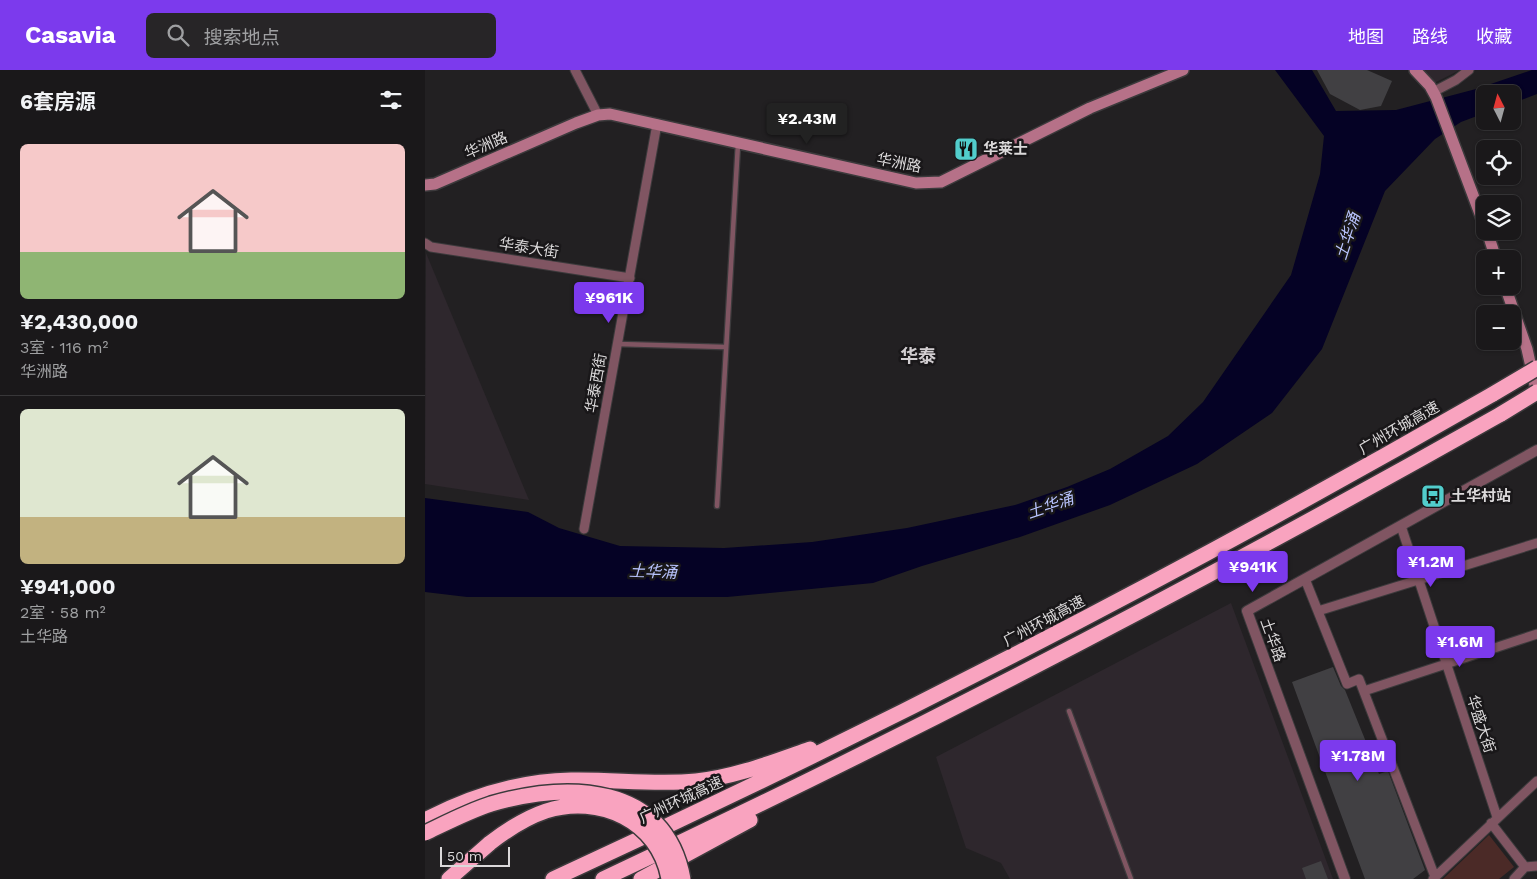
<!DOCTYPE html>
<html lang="zh">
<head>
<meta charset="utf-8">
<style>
	:root { --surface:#1a181a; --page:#272527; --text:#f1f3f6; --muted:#9fa0a2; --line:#383739; --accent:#7c3aed }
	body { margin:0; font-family:"Work Sans","Noto Sans SC",sans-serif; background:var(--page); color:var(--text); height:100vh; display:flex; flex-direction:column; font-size:19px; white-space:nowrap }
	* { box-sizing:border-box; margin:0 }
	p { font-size:16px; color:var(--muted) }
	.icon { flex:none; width:28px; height:28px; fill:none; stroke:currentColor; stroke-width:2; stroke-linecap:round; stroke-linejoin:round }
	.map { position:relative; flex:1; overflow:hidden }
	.panel { display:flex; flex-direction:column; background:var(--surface); width:425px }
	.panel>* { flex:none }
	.needle { width:32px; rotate:354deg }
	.buttons { position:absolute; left:1051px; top:15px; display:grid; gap:10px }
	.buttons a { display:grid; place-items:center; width:45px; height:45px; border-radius:8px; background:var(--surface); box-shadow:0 1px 4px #0004,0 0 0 1px var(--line); font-size:25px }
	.scale { position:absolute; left:15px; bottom:12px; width:70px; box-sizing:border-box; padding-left:5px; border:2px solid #dbd9da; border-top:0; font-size:14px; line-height:18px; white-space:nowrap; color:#dbd9da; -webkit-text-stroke:4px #191719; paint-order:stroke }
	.price { position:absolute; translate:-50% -42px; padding:0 11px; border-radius:5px; background:var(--accent); color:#fff; font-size:16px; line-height:32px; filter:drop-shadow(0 1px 2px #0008) }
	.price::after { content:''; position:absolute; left:50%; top:30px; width:15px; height:11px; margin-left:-8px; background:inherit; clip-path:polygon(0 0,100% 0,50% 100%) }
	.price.current { background:#222; color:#fff }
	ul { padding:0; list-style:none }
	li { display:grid; align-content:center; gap:10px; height:265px; padding:0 20px }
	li+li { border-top:1px solid var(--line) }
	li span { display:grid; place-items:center; height:155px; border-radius:8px; color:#555 }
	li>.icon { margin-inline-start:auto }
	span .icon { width:90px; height:90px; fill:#fffc; stroke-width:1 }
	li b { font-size:21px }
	h2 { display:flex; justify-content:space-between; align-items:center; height:60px; padding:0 20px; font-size:21px }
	header { display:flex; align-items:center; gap:30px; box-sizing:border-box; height:70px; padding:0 25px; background:var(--accent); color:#fff }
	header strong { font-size:24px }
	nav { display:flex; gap:28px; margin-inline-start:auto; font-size:18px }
	.search { width:350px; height:45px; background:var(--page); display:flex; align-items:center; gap:12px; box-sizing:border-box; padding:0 18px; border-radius:8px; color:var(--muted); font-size:19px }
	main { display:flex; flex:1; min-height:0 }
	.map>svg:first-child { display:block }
</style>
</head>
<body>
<header>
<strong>Casavia</strong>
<div class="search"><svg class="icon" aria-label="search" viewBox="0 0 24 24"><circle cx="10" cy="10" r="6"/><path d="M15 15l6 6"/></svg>搜索地点</div>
<nav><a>地图</a><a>路线</a><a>收藏</a></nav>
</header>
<main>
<section class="panel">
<h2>6套房源<svg class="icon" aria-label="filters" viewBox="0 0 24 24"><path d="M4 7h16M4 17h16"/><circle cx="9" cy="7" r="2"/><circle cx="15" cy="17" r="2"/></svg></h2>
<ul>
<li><span style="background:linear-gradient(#f6c9c9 70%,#8fb573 0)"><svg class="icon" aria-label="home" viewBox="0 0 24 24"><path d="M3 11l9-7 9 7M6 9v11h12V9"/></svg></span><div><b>¥2,430,000</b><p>3室 · 116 m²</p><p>华洲路</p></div></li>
<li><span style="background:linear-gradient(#dfe7d0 70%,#c2b280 0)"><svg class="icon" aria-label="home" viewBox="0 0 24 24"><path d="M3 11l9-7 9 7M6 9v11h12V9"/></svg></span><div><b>¥941,000</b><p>2室 · 58 m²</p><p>土华路</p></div></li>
</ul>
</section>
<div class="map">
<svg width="1112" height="809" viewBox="0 0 1112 809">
	<rect width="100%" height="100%" fill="#222022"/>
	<path fill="#2e272d" d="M997 0H1035L1009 13Z
		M1 183 104 430 0 414Z
		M806 533 908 809H585L576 793 541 778 511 687Z"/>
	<path fill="#4b2a27" d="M1064 765 1089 797 1074 809H1018Z"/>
	<path fill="#050225" d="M850 0H887L911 41 971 40 1051 19 1107 0H1112V24L1088 33V24H1060V43L1036 52 1010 69 960 121 897 279 847 343 772 394 685 435 595 467 497 496 448 513 302 527H42L0 522V428L103 442 134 458 195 476 299 478 387 472 482 458 590 435 642 417 685 399 743 366 778 332 866 205 895 104 899 66Z"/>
	<path fill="#414043" d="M892 0H942L967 11 956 36 935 40 905 24Z
		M908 597 916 616 920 620 954 704 963 701 1000 800 988 809H940L908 723 867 612Z
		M896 791 903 809H881L877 798Z"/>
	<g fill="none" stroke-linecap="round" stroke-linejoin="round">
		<g stroke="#3c3a3c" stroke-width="7">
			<path id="service" d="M193 274 300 277
				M292 436 313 74
				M644 641 706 809"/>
		</g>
		<g stroke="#3c3a3c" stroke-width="11">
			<path id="minor" d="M150 0 173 45
				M1008 22 1031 10 1044 0
				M0 173 6 177 205 208
				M976 456 1072 747
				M159 459 232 54
				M880 509 922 614 934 609 1010 807
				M893 541 1112 473
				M939 621 1112 564
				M1066 753 1100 797 1112 796
				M1008 809 1112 711
				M1089 809 1100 797"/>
		</g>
		<g stroke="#3c3a3c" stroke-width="12">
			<path id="tertiary" d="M920 809 822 541 1112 380"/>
		</g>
		<g stroke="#3c3a3c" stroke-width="14">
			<path id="secondary" d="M990 0 1005 16 1011 27 1060 157
				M0 115 10 114 151 53 173 45 185 44 491 113 516 112 665 38 758 0
				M1062 161 1071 189
				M1080 216 1102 279 1112 324"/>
		</g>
		<g stroke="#3c3a3c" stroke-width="18">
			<path id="motorway" d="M0 750C46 726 94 711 146 710 188 709 229 715 271 711 310 707 348 692 385 679
				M24 809 65 773
				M128 809C449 662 762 500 1068 324
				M178 809C484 666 782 510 1076 344
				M216 809 325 750"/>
		</g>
		<use href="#service" stroke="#805562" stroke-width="4.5"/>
		<use href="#minor" stroke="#805562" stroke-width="9"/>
		<use href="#tertiary" stroke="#805562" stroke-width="10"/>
		<use href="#secondary" stroke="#b67188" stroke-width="11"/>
		<use href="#motorway" stroke="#f9a3bf" stroke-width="15"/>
		<g stroke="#3c3a3c" stroke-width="18" stroke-linecap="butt">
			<path id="motorway-bridge" d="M1068 324 1112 298
				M1076 344 1112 322
				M0 763C21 753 44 741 66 734 142 712 240 712 258 809
				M65 773C82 760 100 748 121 741 174 724 234 751 244 809"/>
		</g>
		<use href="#motorway-bridge" stroke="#f9a3bf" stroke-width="15"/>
	</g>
	<defs>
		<g id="restaurant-square" transform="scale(1.25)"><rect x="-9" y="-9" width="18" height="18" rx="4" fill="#52cdcc" stroke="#191719"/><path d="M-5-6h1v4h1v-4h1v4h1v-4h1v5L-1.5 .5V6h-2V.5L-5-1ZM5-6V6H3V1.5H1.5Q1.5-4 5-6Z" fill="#111"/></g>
		<g id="bus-square" transform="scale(1.25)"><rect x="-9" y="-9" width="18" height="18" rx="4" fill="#52cdcc" stroke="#191719"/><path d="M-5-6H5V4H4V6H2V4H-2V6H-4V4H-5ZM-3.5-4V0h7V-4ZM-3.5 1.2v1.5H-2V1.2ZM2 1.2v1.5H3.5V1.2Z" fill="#111"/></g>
	</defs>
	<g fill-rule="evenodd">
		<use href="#restaurant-square" x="541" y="79"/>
		<use href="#bus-square" x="1008" y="426"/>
	</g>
	<g text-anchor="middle" stroke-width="5" stroke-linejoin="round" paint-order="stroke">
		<g font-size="15" fill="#dbd9da" stroke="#191719">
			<text transform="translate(61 75) rotate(-23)" y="5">华洲路</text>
			<text transform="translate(474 93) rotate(11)" y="5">华洲路</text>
			<text transform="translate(104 178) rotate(9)" y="5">华泰大街</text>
			<text transform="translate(171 313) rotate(-80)" y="5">华泰西街</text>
			<text transform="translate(974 358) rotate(-30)" y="5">广州环城高速</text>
			<text transform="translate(619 551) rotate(-28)" y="5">广州环城高速</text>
			<text transform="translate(848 570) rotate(70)" y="5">土华路</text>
			<text transform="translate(1056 654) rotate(72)" y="5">华盛大街</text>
			<text transform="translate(256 730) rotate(-25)" y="5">广州环城高速</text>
		</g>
		<g font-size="15" font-weight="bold" fill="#dbd9da" stroke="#191719" text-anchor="start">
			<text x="558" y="84">华莱士</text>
			<text x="1026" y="431">土华村站</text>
		</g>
		<g font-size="16" font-style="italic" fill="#b9c4fe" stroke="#191719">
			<text transform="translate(922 166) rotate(-72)" y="6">土华涌</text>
			<text transform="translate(625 435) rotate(-19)" y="6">土华涌</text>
			<text transform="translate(228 501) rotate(2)" y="6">土华涌</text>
		</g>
		<g font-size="18" font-weight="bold" fill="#d2ced1" stroke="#191719">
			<text x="493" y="292">华泰</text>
		</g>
	</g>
</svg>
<div class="buttons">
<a><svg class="needle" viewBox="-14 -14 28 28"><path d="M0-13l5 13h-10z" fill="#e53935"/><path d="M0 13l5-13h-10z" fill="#9fa0a2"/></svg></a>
<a><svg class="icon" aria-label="locate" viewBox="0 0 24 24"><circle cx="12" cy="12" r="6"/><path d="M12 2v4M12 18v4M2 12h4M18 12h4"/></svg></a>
<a><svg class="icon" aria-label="layers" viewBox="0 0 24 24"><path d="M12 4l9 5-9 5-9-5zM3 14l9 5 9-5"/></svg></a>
<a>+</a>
<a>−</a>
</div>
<div class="scale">50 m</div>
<b class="price current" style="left:382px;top:75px">¥2.43M</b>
<b class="price" style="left:184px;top:254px">¥961K</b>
<b class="price" style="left:1006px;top:518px">¥1.2M</b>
<b class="price" style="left:828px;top:523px">¥941K</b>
<b class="price" style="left:1035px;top:598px">¥1.6M</b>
<b class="price" style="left:933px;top:712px">¥1.78M</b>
</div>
</main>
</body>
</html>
